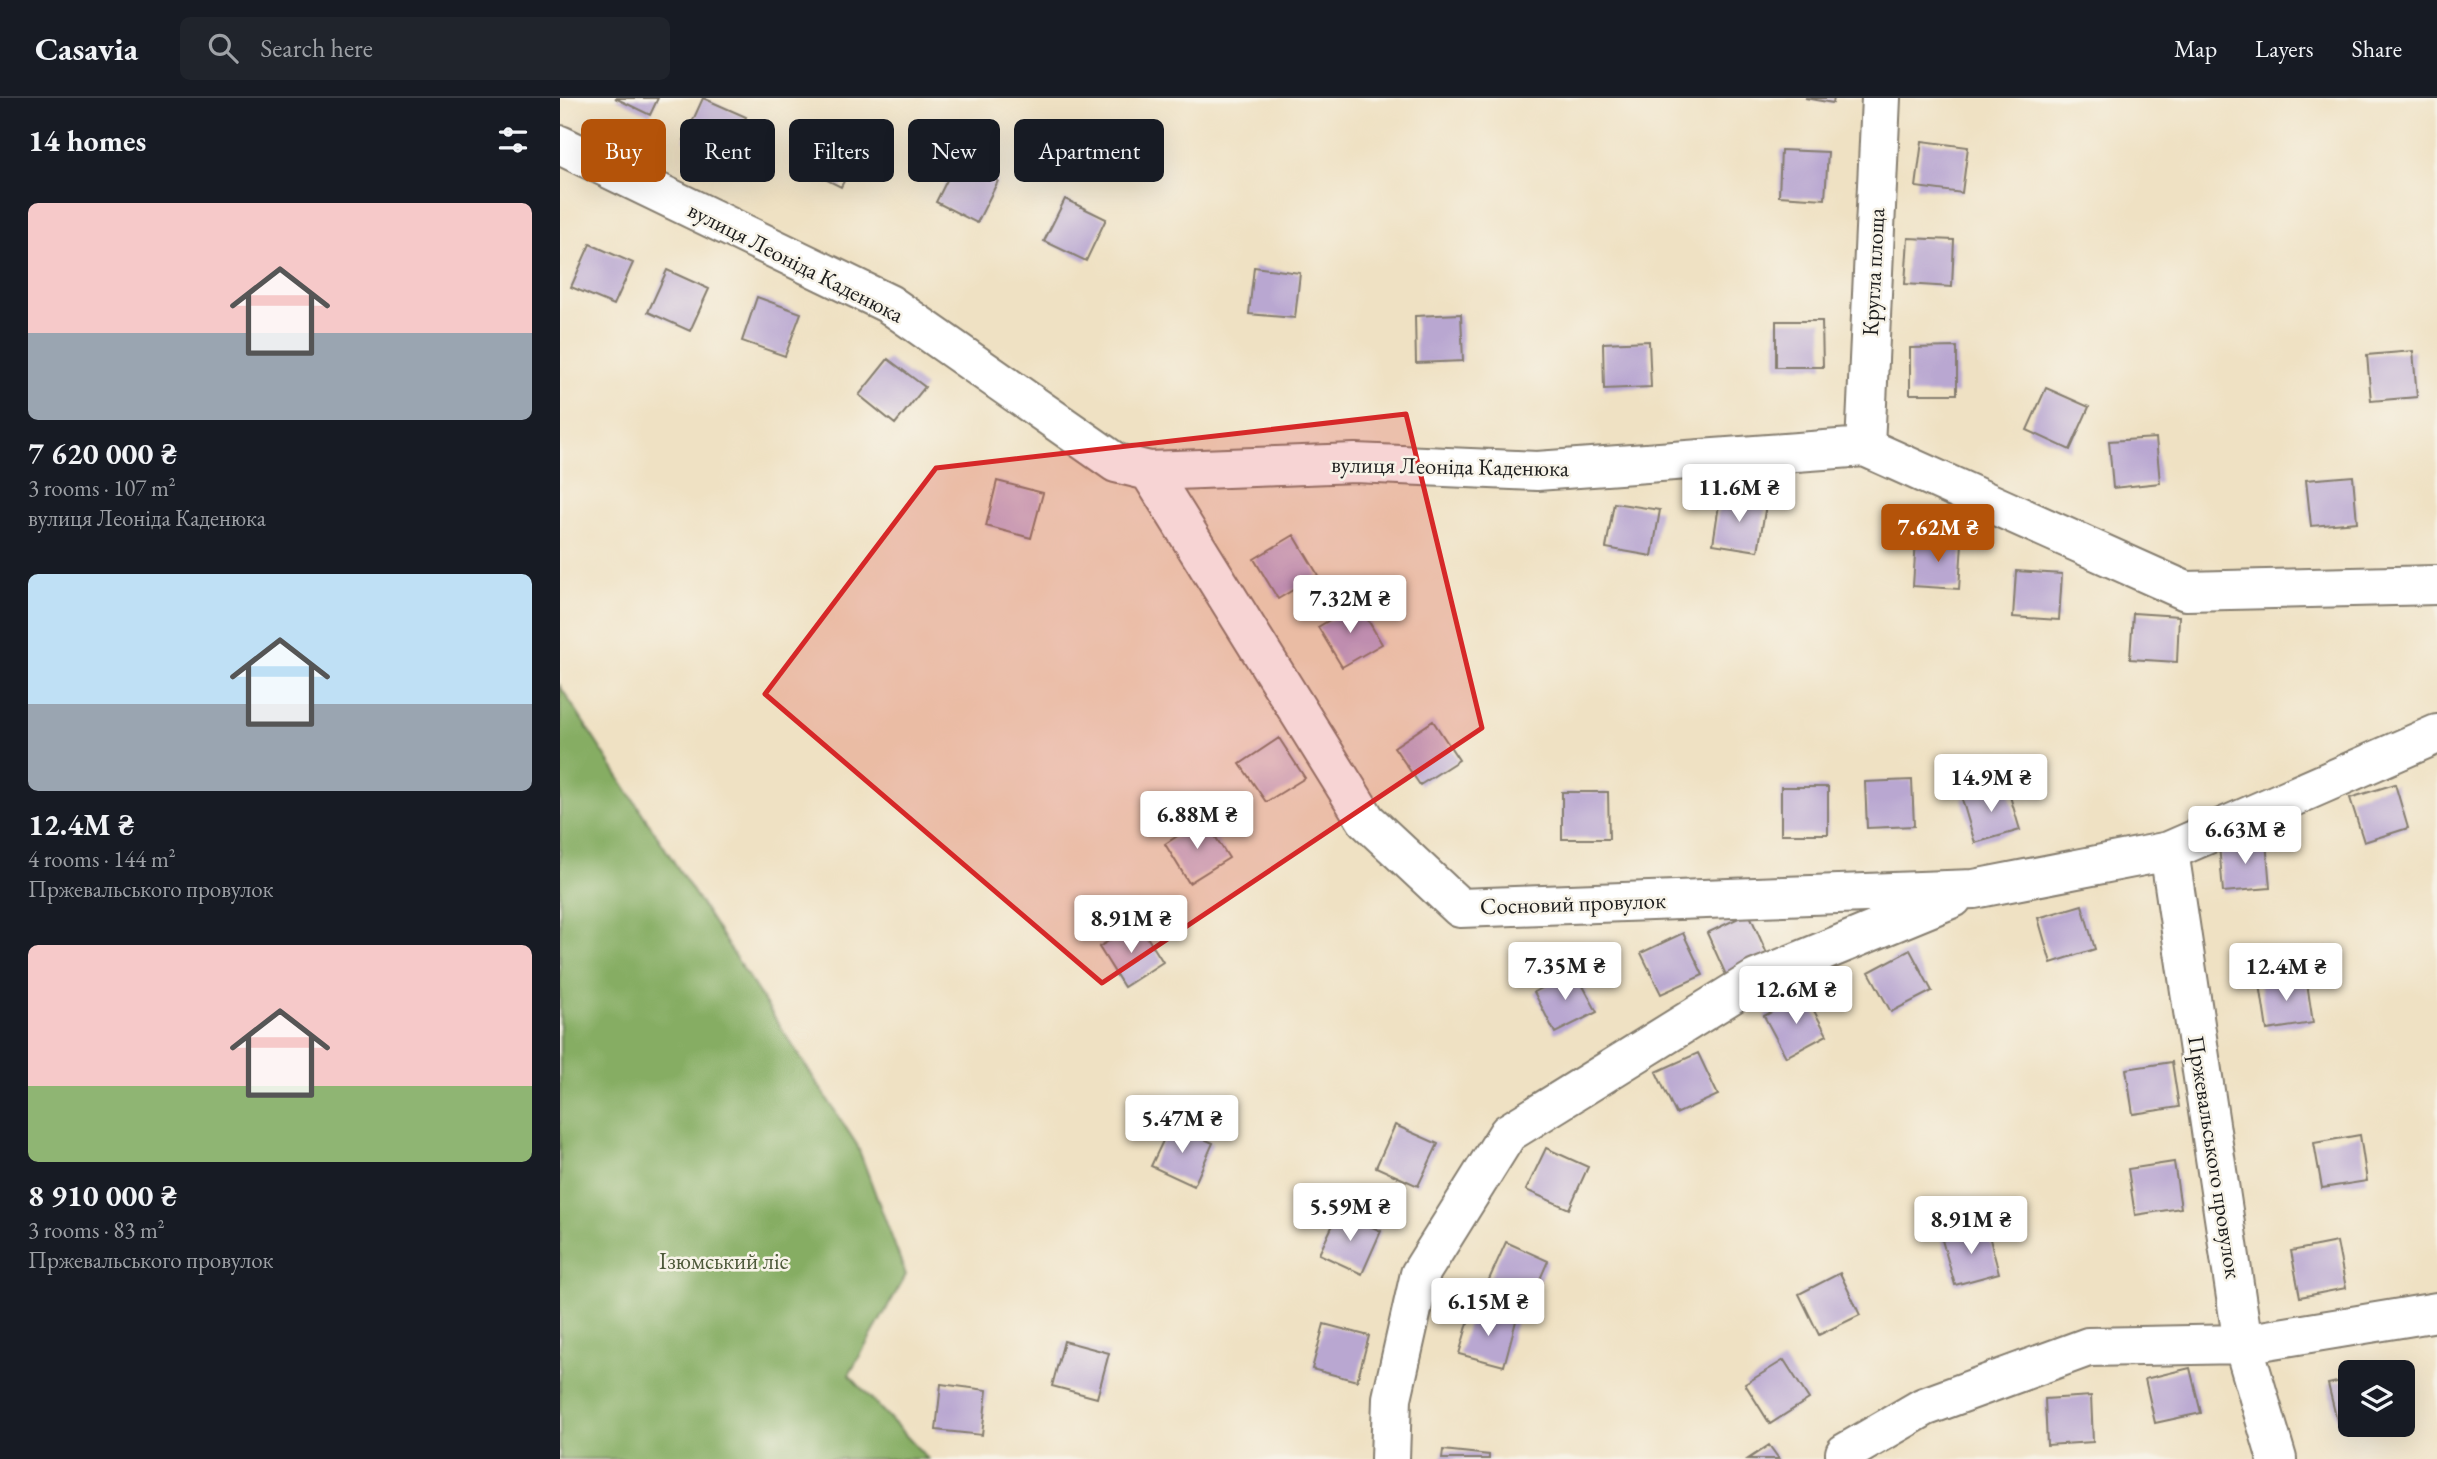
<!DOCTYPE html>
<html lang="en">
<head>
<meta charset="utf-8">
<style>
	:root { --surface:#171b24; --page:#20242c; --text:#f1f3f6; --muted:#9ea1a6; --line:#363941; --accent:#b45309 }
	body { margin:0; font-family:"EB Garamond",serif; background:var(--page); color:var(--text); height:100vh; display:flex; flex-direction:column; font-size:26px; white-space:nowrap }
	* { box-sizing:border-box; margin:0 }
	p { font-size:23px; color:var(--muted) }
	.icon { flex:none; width:38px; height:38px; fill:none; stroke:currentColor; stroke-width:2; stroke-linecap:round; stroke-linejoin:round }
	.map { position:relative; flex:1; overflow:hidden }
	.side { display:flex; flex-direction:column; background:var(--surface); width:560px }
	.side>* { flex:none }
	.banner { position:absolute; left:21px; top:21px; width:665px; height:63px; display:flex; gap:14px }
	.tools { position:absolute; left:1778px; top:1262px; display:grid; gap:14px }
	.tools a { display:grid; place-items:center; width:77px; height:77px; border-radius:10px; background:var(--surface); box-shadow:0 7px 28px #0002; font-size:35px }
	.price { position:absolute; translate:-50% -60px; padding:0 16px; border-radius:7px; background:#fff; color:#222; font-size:23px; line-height:46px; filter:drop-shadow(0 2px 4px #0008) }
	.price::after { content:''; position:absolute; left:50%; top:42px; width:21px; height:16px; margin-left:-10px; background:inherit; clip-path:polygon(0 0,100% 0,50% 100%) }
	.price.on { background:var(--accent); color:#fff }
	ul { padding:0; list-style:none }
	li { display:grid; align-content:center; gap:14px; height:371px; padding:0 28px }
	li span { display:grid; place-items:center; height:217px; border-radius:10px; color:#555 }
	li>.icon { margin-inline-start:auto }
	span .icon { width:126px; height:126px; fill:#fffc; stroke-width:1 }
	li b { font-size:30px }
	h2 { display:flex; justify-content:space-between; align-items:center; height:84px; padding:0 28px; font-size:30px }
	.chip { padding:0 24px; border-radius:10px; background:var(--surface); box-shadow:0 7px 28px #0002; font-size:24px; line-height:63px }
	.chip.on { background:var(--accent); color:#fff }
	header { display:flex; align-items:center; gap:42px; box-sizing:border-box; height:98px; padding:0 35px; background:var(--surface); border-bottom:2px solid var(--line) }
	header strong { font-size:33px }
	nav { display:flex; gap:38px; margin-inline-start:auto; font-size:24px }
	.search { width:490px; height:63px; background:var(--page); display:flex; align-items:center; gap:18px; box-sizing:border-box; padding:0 24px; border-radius:10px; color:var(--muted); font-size:26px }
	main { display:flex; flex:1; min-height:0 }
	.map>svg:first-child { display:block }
</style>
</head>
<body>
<header>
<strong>Casavia</strong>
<div class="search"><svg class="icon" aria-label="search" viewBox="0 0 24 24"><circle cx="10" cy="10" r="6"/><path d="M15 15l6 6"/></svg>Search here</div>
<nav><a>Map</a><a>Layers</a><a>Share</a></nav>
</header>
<main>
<section class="side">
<h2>14 homes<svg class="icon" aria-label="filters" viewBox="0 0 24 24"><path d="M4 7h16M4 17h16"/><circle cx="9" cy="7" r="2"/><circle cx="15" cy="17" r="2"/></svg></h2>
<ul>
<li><span style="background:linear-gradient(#f6c9c9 60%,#9aa5b1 0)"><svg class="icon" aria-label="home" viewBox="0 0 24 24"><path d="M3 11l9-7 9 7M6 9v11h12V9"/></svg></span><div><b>7 620 000 ₴</b><p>3 rooms · 107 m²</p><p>вулиця Леоніда Каденюка</p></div></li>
<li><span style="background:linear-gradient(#bfe0f5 60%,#9aa5b1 0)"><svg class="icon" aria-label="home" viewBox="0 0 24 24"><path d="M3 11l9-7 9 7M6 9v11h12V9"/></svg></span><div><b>12.4M ₴</b><p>4 rooms · 144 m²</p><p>Пржевальського провулок</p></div></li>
<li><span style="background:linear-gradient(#f6c9c9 65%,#8fb573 0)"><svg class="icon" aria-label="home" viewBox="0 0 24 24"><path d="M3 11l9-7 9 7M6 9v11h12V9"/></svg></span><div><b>8 910 000 ₴</b><p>3 rooms · 83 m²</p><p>Пржевальського провулок</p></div></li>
</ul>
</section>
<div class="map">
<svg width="1877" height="1361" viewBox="0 0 1877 1361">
	<rect width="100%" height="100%" fill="#f7f3e8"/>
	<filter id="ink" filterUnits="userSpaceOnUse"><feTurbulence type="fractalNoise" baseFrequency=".0143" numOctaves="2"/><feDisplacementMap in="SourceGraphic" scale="14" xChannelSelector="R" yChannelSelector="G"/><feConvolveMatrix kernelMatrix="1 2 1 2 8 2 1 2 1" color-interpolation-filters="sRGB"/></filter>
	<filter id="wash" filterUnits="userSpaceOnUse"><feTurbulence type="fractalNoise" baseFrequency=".00686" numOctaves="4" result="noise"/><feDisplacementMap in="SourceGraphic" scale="28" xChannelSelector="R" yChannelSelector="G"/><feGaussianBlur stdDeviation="1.57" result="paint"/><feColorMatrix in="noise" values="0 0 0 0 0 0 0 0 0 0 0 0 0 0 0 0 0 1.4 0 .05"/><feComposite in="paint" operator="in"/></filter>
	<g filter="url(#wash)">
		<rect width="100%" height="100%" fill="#efe1c3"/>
		<path fill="#86ad63" stroke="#516440" stroke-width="2" d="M0 588 297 1047 346 1177 289 1277 368 1361H0Z"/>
		<g id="blocks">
			<path fill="#b9a7d1" d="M55 0H98L90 17Z
				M143 0 186 19 167 61 124 42Z
				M1245 0H1274L1273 5Z
				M260 27 302 48 281 89 239 68Z
				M1362 43 1408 49 1402 95 1356 89Z
				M1221 52 1268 54 1265 101 1219 98Z
				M397 62 438 83 417 125 376 104Z
				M505 101 546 121 526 163 484 143Z
				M1348 140 1394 142 1392 189 1345 186Z
				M30 146 73 165 54 207 11 189Z
				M694 169 740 175 735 220 689 216Z
				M107 172 149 191 130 233 88 214Z
				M197 199 241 215 225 258 182 243Z
				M901 216 903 263 856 265 855 218Z
				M1216 223H1262L1263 269H1216Z
				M1089 243 1091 289 1044 291 1043 245Z
				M1397 249V296H1350V250Z
				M1853 253 1857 299 1811 303 1807 257Z
				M328 261 365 289 335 326 299 297Z
				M1486 290 1529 309 1510 352 1467 332Z
				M1596 340 1600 385 1553 390 1549 343Z
				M1793 378 1797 424 1751 428 1746 382Z
				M437 383 483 395 471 440 426 428Z
				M1160 400 1206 407 1198 453 1153 446Z
				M1054 405 1100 412 1092 458 1046 450Z
				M734 437 758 477 718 501 694 461Z
				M1356 442 1402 445 1399 491 1353 488Z
				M1456 473 1502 476 1499 522 1453 519Z
				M798 505 822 546 782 569 758 529Z
				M1573 515 1619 518 1617 564 1570 561Z
				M873 623 899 662 860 687 834 649Z
				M719 640 745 680 706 704 680 666Z
				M1352 682 1354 728 1307 730 1305 684Z
				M1835 686 1848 730 1804 744 1790 700Z
				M1447 688 1460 732 1415 745 1402 701Z
				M1221 689H1268V736H1221Z
				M1002 694H1048L1049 741H1002Z
				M644 721 669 760 629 785 605 746Z
				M1706 743 1710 790 1663 794 1659 747Z
				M1522 807 1535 851 1491 865 1478 820Z
				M1189 815 1208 858 1166 877 1147 835Z
				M578 825 603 864 564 889 539 849Z
				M1123 835 1143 877 1101 896 1081 855Z
				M1350 852 1372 893 1331 914 1309 874Z
				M1015 873 1037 914 995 935 974 894Z
				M1746 879 1753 925 1707 932 1700 886Z
				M1245 896 1267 937 1226 959 1204 918Z
				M1138 955 1158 997 1116 1016 1096 974Z
				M1612 964 1619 1009 1573 1016 1566 971Z
				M611 1026 653 1045 634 1088 591 1068Z
				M835 1027 878 1046 858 1088 816 1069Z
				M1800 1037 1807 1083 1762 1090 1754 1045Z
				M986 1050 1028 1069 1009 1111 966 1092Z
				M1614 1064 1621 1110 1575 1117 1568 1071Z
				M779 1114 821 1133 802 1176 759 1156Z
				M1427 1130 1439 1175 1395 1187 1382 1142Z
				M946 1144 988 1163 969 1206 927 1186Z
				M1777 1144 1786 1190 1740 1199 1731 1153Z
				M1280 1175 1300 1217 1259 1237 1239 1196Z
				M912 1211 956 1223 944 1268 899 1256Z
				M764 1226 809 1238 797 1283 752 1271Z
				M504 1243 549 1255 537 1300 492 1288Z
				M1224 1262 1249 1301 1210 1326 1185 1286Z
				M1630 1270 1641 1315 1595 1325 1585 1281Z
				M1790 1281V1329L1779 1331 1768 1286Z
				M381 1286 427 1292 422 1337 376 1332Z
				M1531 1298 1533 1344 1487 1347 1485 1301Z
				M1209 1347 1219 1361H1188Z
				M883 1352 929 1357V1361H882Z"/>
		</g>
	</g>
	<g filter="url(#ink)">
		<use href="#blocks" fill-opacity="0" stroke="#867e70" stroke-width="2"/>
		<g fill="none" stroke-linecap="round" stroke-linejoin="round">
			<g stroke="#867e70" stroke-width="42">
				<path id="minor" d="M0 47 329 206 556 365 589 373 795 365 977 373 1305 349 1626 493 1877 487
					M1305 349 1321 0
					M589 373 806 722 900 810 1414 791 1609 753
					M1285 1355 1364 1309 1528 1249 1683 1246 1877 1214
					M830 1361 832 1300 860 1176 948 1035 1196 881 1393 800
					M1717 1361 1683 1246 1609 753 1877 636"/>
			</g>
			<use href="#minor" stroke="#fff" stroke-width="38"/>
		</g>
	</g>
	<path fill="#d62828" fill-opacity="0.2" stroke="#d62828" stroke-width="5" stroke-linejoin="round" d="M846 316 922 630 542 885 205 596 376 370Z"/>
	<g text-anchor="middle" stroke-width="5" stroke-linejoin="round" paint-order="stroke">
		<g font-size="23" fill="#1c1c1c" stroke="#f7f3e8">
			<text transform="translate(236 164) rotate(27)" y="8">вулиця Леоніда Каденюка</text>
			<text transform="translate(1313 174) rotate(-87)" y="8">Кругла площа</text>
			<text transform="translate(890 368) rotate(1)" y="8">вулиця Леоніда Каденюка</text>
			<text transform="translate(1013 805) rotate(-2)" y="8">Сосновий провулок</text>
			<text transform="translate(1655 1059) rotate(81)" y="8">Пржевальського провулок</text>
		</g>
		<g font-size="23" fill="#4d593a" stroke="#f7f3e8">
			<text x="164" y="1171">Ізюмський ліс</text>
		</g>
	</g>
</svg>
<div class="tools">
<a><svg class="icon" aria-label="layers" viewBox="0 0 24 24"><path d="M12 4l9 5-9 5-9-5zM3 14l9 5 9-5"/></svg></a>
</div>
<b class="price" style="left:1179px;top:426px">11.6M ₴</b>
<b class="price on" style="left:1378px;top:466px">7.62M ₴</b>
<b class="price" style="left:790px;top:537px">7.32M ₴</b>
<b class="price" style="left:1431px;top:716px">14.9M ₴</b>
<b class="price" style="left:637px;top:753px">6.88M ₴</b>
<b class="price" style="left:1685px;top:768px">6.63M ₴</b>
<b class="price" style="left:571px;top:857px">8.91M ₴</b>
<b class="price" style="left:1005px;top:904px">7.35M ₴</b>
<b class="price" style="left:1726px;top:905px">12.4M ₴</b>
<b class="price" style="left:1236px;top:928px">12.6M ₴</b>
<b class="price" style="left:622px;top:1057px">5.47M ₴</b>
<b class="price" style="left:790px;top:1145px">5.59M ₴</b>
<b class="price" style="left:1411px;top:1158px">8.91M ₴</b>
<b class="price" style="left:928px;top:1240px">6.15M ₴</b>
<div class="banner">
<a class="chip on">Buy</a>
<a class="chip">Rent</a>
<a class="chip">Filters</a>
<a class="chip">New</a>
<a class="chip">Apartment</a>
</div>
</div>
</main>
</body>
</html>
